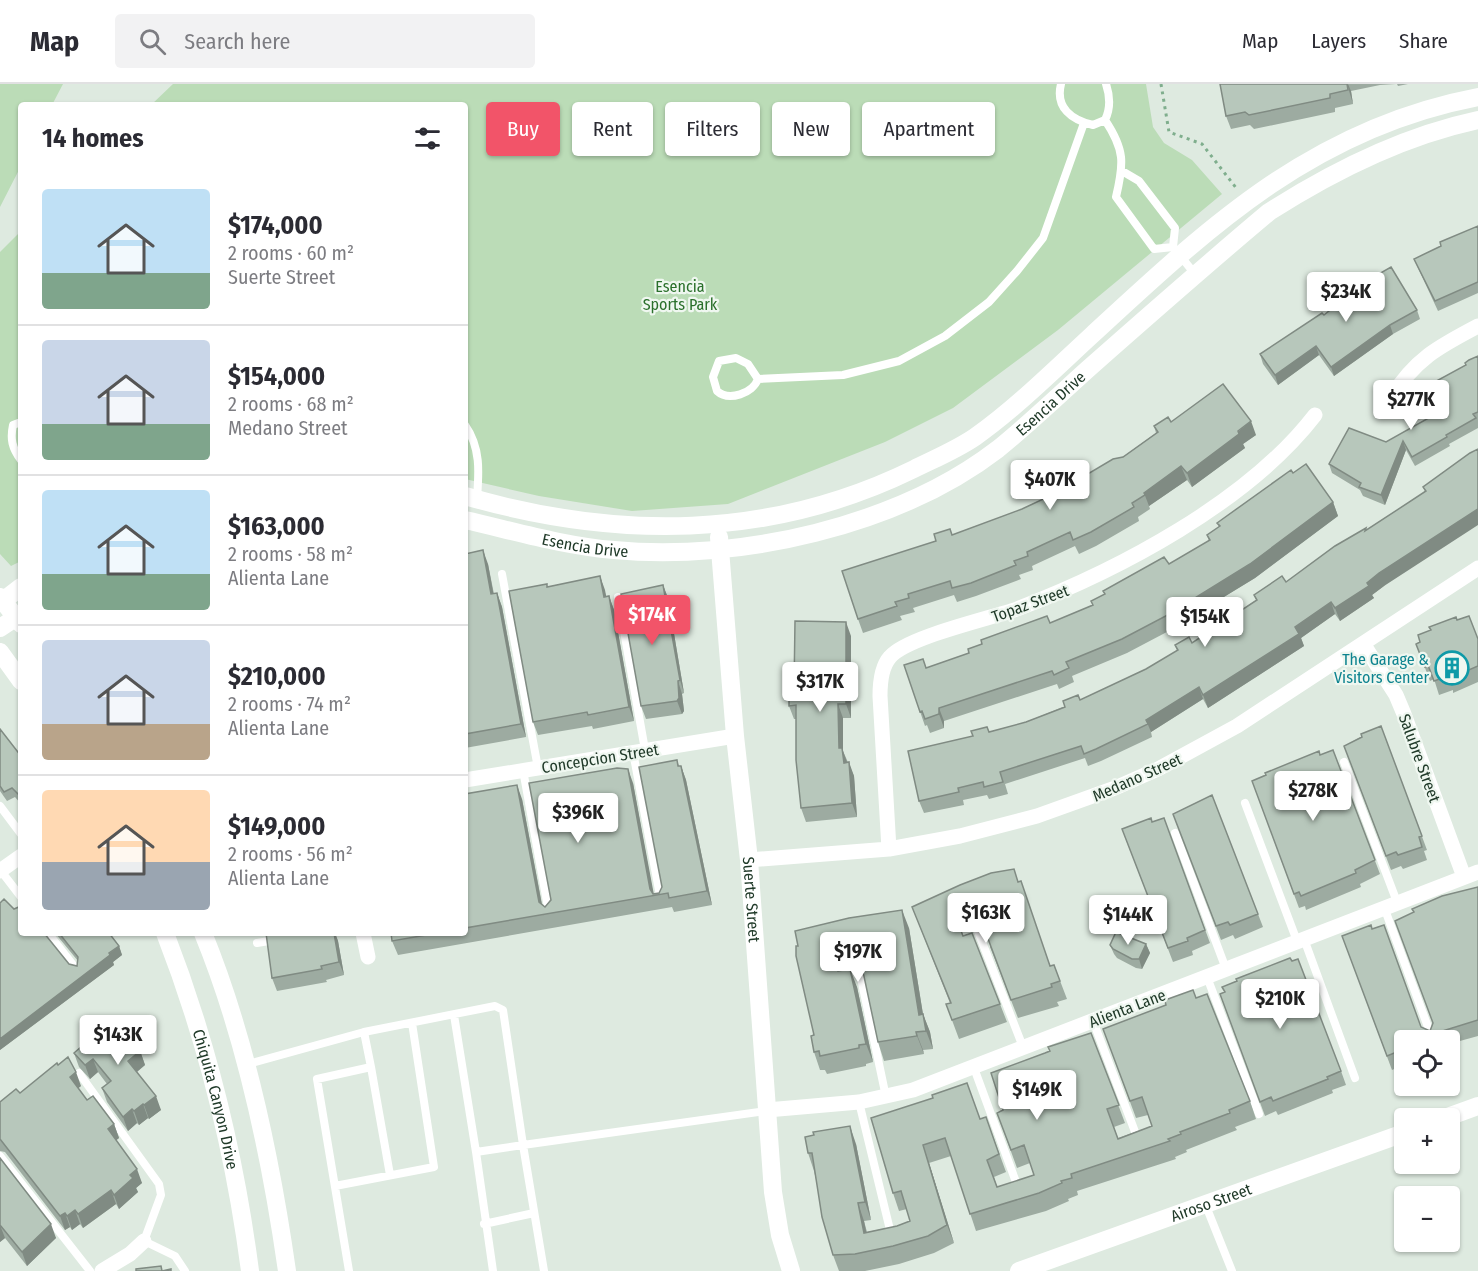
<!DOCTYPE html>
<html lang="en">
<head>
<meta charset="utf-8">
<style>
	:root { --surface:#fff; --page:#f2f2f3; --text:#2b2b33; --muted:#7c7c81; --line:#e1e1e2; --accent:#f25469 }
	body { margin:0; font-family:"Fira Sans Condensed",sans-serif; background:var(--page); color:var(--text); height:100vh; display:flex; flex-direction:column; font-size:22px; white-space:nowrap }
	* { box-sizing:border-box; margin:0 }
	p { font-size:20px; color:var(--muted) }
	.icon { flex:none; width:33px; height:33px; fill:none; stroke:currentColor; stroke-width:2; stroke-linecap:round; stroke-linejoin:round }
	.map { position:relative; flex:1; overflow:hidden }
	.sheet { position:absolute; left:18px; top:18px; width:450px; height:834px; display:flex; flex-direction:column; background:var(--surface); border-radius:6px; box-shadow:0 2px 4px #0004 }
	.sheet>* { flex:none }
	.hud { position:absolute; left:486px; top:18px; width:570px; height:54px; display:flex; gap:12px }
	.fabs { position:absolute; left:1394px; top:946px; display:grid; gap:12px }
	.fabs a { display:grid; place-items:center; width:66px; height:66px; border-radius:6px; background:var(--surface); box-shadow:0 2px 4px #0004; font-size:30px }
	.price { position:absolute; translate:-50% -51px; padding:0 14px; border-radius:6px; background:#fff; color:#222; font-size:20px; line-height:39px; filter:drop-shadow(0 2px 3px #0008) }
	.price::after { content:''; position:absolute; left:50%; top:36px; width:18px; height:14px; margin-left:-9px; background:inherit; clip-path:polygon(0 0,100% 0,50% 100%) }
	.price.selected { background:var(--accent); color:#fff }
	ul { padding:0; list-style:none }
	li { display:flex; align-items:center; gap:18px; height:150px; padding:0 24px }
	li+li { border-top:2px solid var(--line) }
	li span { display:grid; place-items:center; flex:none; width:168px; height:120px; border-radius:6px; color:#555 }
	li>.icon { margin-inline-start:auto }
	span .icon { width:72px; height:72px; fill:#fffc; stroke-width:1 }
	li b { font-size:26px }
	h2 { display:flex; justify-content:space-between; align-items:center; height:72px; padding:0 24px; font-size:26px }
	.pill { padding:0 21px; border-radius:6px; background:var(--surface); box-shadow:0 2px 4px #0004; font-size:21px; line-height:54px }
	.pill.selected { background:var(--accent); color:#fff }
	header { display:flex; align-items:center; gap:36px; box-sizing:border-box; height:84px; padding:0 30px; background:var(--surface); border-bottom:2px solid var(--line) }
	header strong { font-size:28px }
	nav { display:flex; gap:33px; margin-inline-start:auto; font-size:21px }
	.search { width:420px; height:54px; background:var(--page); display:flex; align-items:center; gap:15px; box-sizing:border-box; padding:0 21px; border-radius:6px; color:var(--muted); font-size:22px }
	.map>svg:first-child { display:block }
</style>
</head>
<body>
<header>
<strong>Map</strong>
<div class="search"><svg class="icon" aria-label="search" viewBox="0 0 24 24"><circle cx="10" cy="10" r="6"/><path d="M15 15l6 6"/></svg>Search here</div>
<nav><a>Map</a><a>Layers</a><a>Share</a></nav>
</header>
<div class="map">
<svg width="1478" height="1187" viewBox="0 0 1478 1187">
	<rect width="100%" height="100%" fill="#deeae0"/>
	<path fill="#bbdcb7" d="M0 0H63L52 21H21V82L0 123Z
		M173 0H1146L1153 43 1164 59 1192 76 1222 110 1058 246 953 324 885 358 728 420 632 427 539 412 465 395V21H151Z
		M21 147V477L11 482 0 470V168Z"/>
	<g fill="none" stroke-linecap="round" stroke-linejoin="round">
		<path stroke="#7fae8d" stroke-width="3" stroke-dasharray="3 4.5" stroke-linecap="butt" d="M1161 0 1169 48 1202 60 1237 105"/>
		<path stroke="#fff" stroke-width="8" d="M1061 0C1055 24 1072 36 1093 41L1105 36C1111 24 1110 12 1106 0
			M1105 36C1125 66 1124 79 1116 113L1154 165 1173 163
			M1122 87 1139 97 1175 144 1173 163 1195 190
			M758 295C753 309 729 318 717 307L713 293 719 277 736 274 748 280 758 295 843 291 899 277 945 252 989 218 1017 187 1043 154 1084 39
			M21 338 13 341C10 355 12 364 21 376
			M465 341C481 364 479 388 477 414
			M502 490 538 684
			M618 513 645 666
			M633 668 661 817
			M1344 678 1397 818
			M523 686 549 829
			M1245 719 1297 857
			M0 722 21 750
			M1175 749 1226 885
			M1 787 21 813
			M1384 823 1432 954
			M977 845 1023 963
			M48 849 77 886
			M1304 855 1355 994
			M257 859 275 856
			M858 880 886 1013
			M1207 893 1259 1030
			M1093 937 1137 1053
			M364 948 495 922 503 926 523 1061 476 1068 454 931
			M248 980 364 948 371 983 317 995 349 1187
			M371 983 390 1091
			M974 984 1016 1098
			M79 989 159 1100 161 1111 144 1157 175 1172 185 1187
			M859 1018 891 1150
			M476 1068 493 1187
			M0 1072 90 1187
			M335 1102 434 1083 412 939
			M1206 1122 1232 1187
			M484 1140 534 1129
			M544 1187 523 1061 766 1027"/>
		<path stroke="#fff" stroke-width="15" d="M1390 315C1415 275 1438 263 1478 242
			M1364 561 1396 611 1404 630 1464 793
			M465 696 735 652
			M889 765 880 612C880 600 881 583 890 573 907 553 988 535 1017 525 1119 486 1248 418 1315 331
			M749 776 889 765 960 752 1037 732 1115 704 1158 685 1237 642 1478 484
			M0 787 21 772
			M363 849 368 873
			M767 1026 859 1018 913 1006 1478 788
			M102 1187 130 1170 144 1157"/>
		<g stroke="#fff" stroke-width="18">
			<path d="M465 412C618 456 769 456 914 385 934 375 956 366 975 353 1017 323 1054 286 1092 251 1210 142 1314 44 1478 13"/>
			<path id="s1" d="M465 436C514 447 564 462 614 466 739 478 898 442 998 365 1029 340 1058 312 1088 285 1148 232 1207 180 1269 128 1333 87 1403 52 1478 36"/>
			<path id="s2" d="M719 453 735 652 749 776 773 1108 780 1151 791 1187"/>
			<path d="M0 519 21 503"/>
			<path d="M0 544 21 530"/>
			<path d="M1442 1035 1478 1022"/>
			<path id="s3" d="M1019 1187 1404 1049"/>
		</g>
		<g stroke="#fff" stroke-width="18">
			<path d="M0 513 21 540"/>
			<path d="M0 568 21 597"/>
			<path id="s4" d="M165 849C207 957 235 1072 250 1187"/>
			<path d="M203 849C246 954 271 1075 287 1187"/>
		</g>
	</g>
	<path fill="#9daba1" d="M1220 0H1396L1380 1 1351 7 1353 20 1335 24V28L1254 45 1250 41 1231 45 1226 32Z
		M1397 0H1408L1398 2Z
		M1478 142V209L1438 227 1418 184 1414 175 1441 162Z
		M1417 226 1420 235 1393 250 1334 292 1319 271 1278 301 1263 280 1260 270 1324 231Z
		M1478 272V344L1449 360 1450 362 1415 382 1406 366 1385 421 1363 412 1360 406 1332 389 1329 380 1386 358 1442 327 1433 311 1429 301 1466 282Z
		M1171 338 1256 351 1243 360 1245 364 1192 403 1187 396 1149 422 1150 425 1138 433 1139 437 1096 462 1079 470 1075 462 1032 482 1033 486 1019 491 1021 495 976 512 957 518 954 511 913 524 915 528 900 532 902 536 863 549 858 535 936 457 1022 425 1051 411 1049 405 1066 403 1123 373 1156 349 1154 342Z
		M1470 369 1384 502 1372 511 1374 514 1340 537 1335 530 1301 554 1304 562 1208 624 1203 615 1151 648 1152 653 1101 677 1088 682 1085 674 1005 700 1008 710 989 715 987 711 963 716 964 721 924 729 919 717 989 648 1026 638 1080 616 1146 585 1177 567 1175 561 1192 559 1256 516 1254 511 1286 498 1425 408 1423 403Z
		M1293 389 1333 418 1338 432 1255 494 1196 530 1198 536 1184 544 1182 540 1127 569 1072 592 1074 598 1059 605 1057 600 944 637V644L930 649 927 641 925 642 904 581 926 584 969 569 1050 539 1093 521 1091 517 1169 480 1209 457 1207 451 1219 443 1217 439Z
		M465 470 488 480 494 510 497 509 502 523 526 653 465 664Z
		M600 492 606 512H609L614 526 634 637 593 645 592 642 538 651 533 638 548 503Z
		M663 501 668 514 684 609 682 610 684 627 682 630 646 635 641 622Z
		M1457 536 1478 555V598L1453 609V606L1439 611 1434 595 1430 597 1416 560Z
		M851 552V634H843V667L854 692 857 733 806 738 801 724 796 635H794L789 622 794 605Z
		M1381 642 1427 766 1424 767 1427 776 1403 785 1401 782 1391 786 1344 662Z
		M0 645 21 672V720L15 713 7 717 0 707Z
		M1333 666 1380 790 1360 800 1361 803 1306 826 1305 822 1299 824 1252 697Z
		M677 676 679 682H681L686 696 712 821 674 828 672 823 398 871 392 857 391 849H465V710L522 715 542 820 545 823 633 699 653 809H659L662 803Z
		M1212 711 1263 843 1235 855 1233 851 1221 856 1173 730Z
		M1164 734 1210 859 1192 867 1193 871 1173 878 1122 745 1152 738Z
		M991 789 1051 882 1054 881 1067 915 1057 918 1059 922 1018 934 990 863 997 840 993 829 959 842 963 852 1000 920 1007 938 959 955 946 920 950 919 912 823Z
		M1478 803V952L1449 960V957H1404V981L1392 986 1342 852 1421 943 1430 947Z
		M0 819 69 880 77 882 78 877 55 849H109L119 862 122 871 113 878 114 881 0 966Z
		M909 844 923 930 930 948 933 965 923 966 924 970 884 977 878 958 873 880 871 869 839 875 841 887 857 903 873 978 866 980V982L827 990 825 986H820L814 968V951L795 847Z
		M246 849H335L338 857 344 891 326 896 327 898 277 907 272 894 266 849 247 852Z
		M1146 860 1150 869 1142 885 1136 884 1117 874 1114 870 1110 861Z
		M1220 910 1341 987 1346 1001 1332 1006 1333 1009 1278 1031 1276 1027 1265 1032Z
		M1196 914 1250 1017 1256 1035 1235 1043 1237 1046 1186 1066 1187 1068 1175 1073 1176 1075 1077 1107 1078 1111 1068 1115 1069 1117 1046 1127 976 1147 951 1072 929 1079 954 1159 934 1169 899 1180 865 1187H839L833 1171 814 1087 808 1069 856 1060 871 1136 864 1137 867 1148 897 1142 910 1137 907 1125 899 1127 893 1109 871 1034 980 1035 986 1033 1006 1088 994 1093 997 1103 1034 1091 1030 1079 1017 1084 997 1029 1003 1026 1045 969 1091 949 1125 1039 1114 1043 1118 1054 1152 1042 1148 1031 1136 1034 1103 945Z
		M120 943 141 965 140 966 145 981 137 988 161 1026 149 1035 148 1034 139 1041 137 1039 128 1047 107 1018 102 1004 107 1000 98 988 90 995 79 983 74 969Z
		M81 1002 78 1004 87 1016 114 1040 119 1054 116 1056 142 1099 136 1104 138 1108 119 1125 116 1120 83 1144 80 1140 72 1146 70 1143 65 1146 5 1068 0 1067V1018L20 1009Z
		M0 1074 56 1154 27 1182 5 1154 0 1158Z"/>
	<path fill="#808b83" d="M1347 0H1348L1351 7 1353 20Z
		M1390 241 1393 250 1334 292 1331 283Z
		M1316 262 1319 271 1278 301 1275 291Z
		M1251 337 1256 351 1243 360 1245 364 1192 403 1187 389Z
		M1403 357 1406 366 1385 421 1381 411Z
		M1181 382 1187 396 1149 422 1144 409Z
		M1333 418 1338 432 1255 494 1196 530 1190 517Z
		M1478 425V441L1384 502 1372 511 1374 514 1340 537 1335 524 1379 489Z
		M483 466 488 480 496 524 491 510Z
		M600 492 605 506 609 527 604 513Z
		M663 501 668 514 684 609 680 596Z
		M497 509 502 523 526 653 521 640Z
		M609 512 614 526 634 637 629 623Z
		M1331 518 1335 530 1301 554 1304 562 1208 624 1203 611 1295 543Z
		M846 538 851 552V634L846 620Z
		M678 597 682 610 684 627 682 630 677 617Z
		M1199 603 1203 615 1151 648 1146 636Z
		M838 620 843 634V667L847 678 849 693 839 664Z
		M939 624 944 637V644L939 630Z
		M849 678 854 692 857 733 852 719Z
		M681 682 686 696 712 821 707 807Z
		M628 685 633 699 654 811 650 805Z
		M517 701 522 715 544 832 539 818Z
		M902 826 909 844 926 949 919 931Z
		M334 849H335L338 857 344 891 339 878Z
		M833 856 839 875 845 905 838 887Z
		M1146 860 1150 869 1142 885 1139 875Z
		M119 862 122 871 113 878 114 881 0 966V955Z
		M850 885 857 903 873 978 866 960Z
		M923 930 930 948 933 965 926 947Z
		M916 948 923 966 924 970 917 952Z
		M136 951 141 965 136 969 131 955Z
		M140 967 145 981 133 991 128 977Z
		M93 975 98 988 90 995 85 981Z
		M76 988 81 1002 75 1007 70 993Z
		M156 1012 161 1026 149 1035 144 1021Z
		M143 1020 148 1034 139 1041 134 1027Z
		M132 1025 137 1039 128 1047 123 1033Z
		M114 1040 119 1054 113 1059 108 1045Z
		M850 1042 856 1060 871 1136 865 1118Z
		M923 1061 929 1079 954 1159 947 1141Z
		M137 1085 142 1099 136 1104 138 1108 119 1125 114 1111 130 1091Z
		M111 1106 116 1120 83 1144 78 1130Z
		M858 1119 864 1137 870 1167 864 1149Z
		M75 1126 80 1140 72 1146 67 1132Z
		M65 1129 70 1143 65 1146 60 1132Z
		M51 1140 56 1154 27 1182 22 1168Z
		M0 1141 5 1154 0 1158Z"/>
	<path fill="#b7c7bb" stroke="#808b83" stroke-width="1.5" d="M1220 0H1347L1348 6 1330 10V14L1249 31 1245 28 1226 32Z
		M1478 142V198L1435 217 1414 175 1441 162 1440 158Z
		M1391 183 1417 226 1390 241 1331 283 1316 262 1275 291 1260 270 1322 229 1324 231 1363 199Z
		M1478 272V328L1473 330 1476 334 1446 351 1447 353 1412 373 1403 357 1381 411 1359 403 1361 399 1329 380 1349 344 1386 358 1443 326 1429 301 1466 281 1465 279 1469 276Z
		M1223 300 1251 337 1238 347 1239 350 1187 389 1181 382 1144 409 1145 411 1132 419 1134 423 1091 448 1073 456 1070 448 1027 468 1028 472 1014 477 1016 481 971 499 952 504 950 497 908 510 909 514 895 518 897 522 858 535 842 487 936 457 934 450 950 445 952 451 1022 425 1052 411 1049 405 1064 397 1066 403 1113 375 1123 373 1158 348 1154 342 1168 333 1171 338Z
		M1478 365V425L1379 489 1367 499 1369 502 1335 524 1331 518 1295 543 1299 550 1203 611 1199 603 1146 636 1148 640 1096 665 1084 670 1081 662 1000 688 1003 698 984 703 983 698 958 704 959 708 919 717 908 667 973 652 971 647 987 643 989 648 1026 638 1065 623 1063 617 1078 611 1080 616 1146 585 1178 566 1175 561 1189 553 1192 559 1257 516 1254 511 1282 492 1286 498 1335 462 1366 444 1365 447 1426 407 1423 403 1470 369Z
		M1306 380 1333 418 1250 480 1190 517 1193 522 1179 530 1177 526 1122 555 1066 578 1069 584 1054 591 1052 587 939 624V630L925 635 922 627 920 628 904 581 923 575 926 584 969 569 968 565 982 560 981 556 1047 532 1050 539 1093 521 1091 517 1105 510 1103 507 1164 473 1169 480 1210 456 1207 451 1220 442 1217 439 1291 386 1293 389Z
		M483 466 491 510 497 509 521 640 465 650V470Z
		M600 492 604 513 609 512 629 623 588 631 587 628 533 638 509 507 547 500V503Z
		M663 501 680 596 678 597 679 614 677 617 641 622 621 510Z
		M1469 532 1478 555V582L1448 595V592L1434 597 1428 581 1425 583 1416 560 1420 558 1418 551 1431 546 1429 543 1456 533 1457 536Z
		M795 537 846 538V620H838L839 664H842L844 679 849 678 852 719 801 724 796 676V621L789 622V605H794Z
		M1381 642 1422 752 1419 753 1422 763 1398 771 1396 768 1386 772 1344 662 1362 653 1361 650Z
		M0 645 21 672V713L12 704 4 708 0 702Z
		M1333 666 1375 776 1355 786 1356 789 1301 812 1299 808 1294 810 1252 697 1266 691 1265 689 1319 667 1320 671Z
		M677 676 678 682H681L707 807 669 814 668 809 465 844V710L517 701 539 818 545 823 551 816 529 699 617 684 628 685 650 805 653 810 659 809 662 803 639 683Z
		M1212 711 1258 830 1230 841 1228 838 1216 842 1173 730Z
		M1151 734 1152 738 1164 734 1205 846 1187 854 1188 857 1168 864 1122 745Z
		M1014 785 1018 798 1021 797 1050 882 1054 881 1060 897 1051 900 1052 903 1011 916 984 844 997 840 986 811 952 823 963 852 972 849 1000 920 952 936 946 920 951 919 912 823 960 801 991 789Z
		M1478 803V936L1420 954 1414 957H1404V965L1387 972 1342 852 1371 841 1372 845 1384 841 1421 943 1430 947 1433 939 1395 837 1414 828 1412 825 1442 812Z
		M4 815 14 825 21 822V849H44L69 880 77 882 78 873 59 849H109L119 862 109 869 110 871 0 955V819Z
		M902 826 919 931 923 930 926 947 916 948 917 952 878 958 862 883 873 880 868 850 833 856 838 887 850 885 866 960 859 961V964L820 972 819 967 814 968 811 952 814 951 796 872V862H798L795 847 849 834Z
		M1116 848 1146 860 1139 875H1132L1113 865 1110 861Z
		M266 849H334L339 878 321 882 322 885 272 894Z
		M391 849H438L392 857Z
		M1290 874 1292 877 1298 875 1341 987 1327 993 1328 995 1273 1017 1271 1013 1260 1018 1220 910 1225 908 1222 903 1237 897 1236 895Z
		M1193 906 1196 914 1207 910 1250 1017 1229 1026 1230 1029 1180 1048 1181 1050 1168 1055 1170 1057 1071 1090 1072 1094 1061 1097 1062 1099 1039 1109 970 1130 945 1054 923 1061 947 1141 928 1152 893 1162 855 1170 833 1171 822 1133 812 1069H808L805 1053 814 1051 813 1048 850 1042 865 1118 858 1119 864 1149 897 1142 910 1137 901 1107 893 1109 871 1034 933 1014 932 1011 967 999 980 1035 986 1033 999 1070 987 1076 997 1103 1034 1091 1024 1061 1011 1066 997 1029 1003 1026 991 989 1045 969 1050 967 1048 963 1091 949 1119 1021 1107 1025 1118 1055 1152 1042 1142 1013 1130 1017 1103 945 1166 921 1165 917 1168 915Z
		M113 935 120 943 125 938 136 951 131 955 140 967 128 977 156 1012 144 1021 143 1020 134 1027 132 1025 123 1033 102 1004 111 997 93 975 85 981 74 969Z
		M68 973 76 988 70 993 87 1016 93 1012 114 1040 108 1045 137 1085 130 1091 133 1094 114 1111 111 1106 78 1130 75 1126 67 1132 65 1129 60 1132 0 1055V1018L16 1005 20 1009 57 979 58 981Z
		M0 1074 51 1140 22 1168 0 1141Z
		M161 1182 162 1187 171 1185V1187H136V1185Z"/>
	<defs>
		<g id="building-ring" transform="scale(1.725)"><circle r="9.5" fill="#eff7f0" stroke="#0f9aa8" stroke-width="1.5"/><path d="M-4-6H4V6H1V3H-1V6H-4ZM-2.5-4.3h1.7v1.8h-1.7ZM.8-4.3h1.7v1.8H.8ZM-2.5-1h1.7V.8h-1.7ZM.8-1h1.7V.8H.8Z" fill="#0f9aa8"/></g>
	</defs>
	<g fill-rule="evenodd">
		<use href="#building-ring" x="1452" y="584"/>
	</g>
	<g text-anchor="middle" stroke-width="4.5" stroke-linejoin="round" paint-order="stroke">
		<g font-size="16" fill="#2a702b" stroke="#eff7f0">
			<text x="680" y="208">Esencia<tspan x="680" dy="18">Sports Park</tspan></text>
		</g>
		<g font-size="16" fill="#203a29" stroke="#eff7f0">
			<text dy="6" stroke="none"><textPath href="#s1" startOffset="627">Esencia Drive</textPath></text>
			<text dy="6" stroke="none"><textPath href="#s1" startOffset="123">Esencia Drive</textPath></text>
			<text transform="translate(1030 519) rotate(-20)" y="6">Topaz Street</text>
			<text transform="translate(600 674) rotate(-9)" y="6">Concepcion Street</text>
			<text transform="translate(1420 674) rotate(70)" y="6">Salubre Street</text>
			<text transform="translate(1137 693) rotate(-24)" y="6">Medano Street</text>
			<text dy="6" stroke="none"><textPath href="#s2" startOffset="364">Suerte Street</textPath></text>
			<text transform="translate(1127 924) rotate(-21)" y="6">Alienta Lane</text>
			<text dy="6" stroke="none"><textPath href="#s4" startOffset="174">Chiquita Canyon Drive</textPath></text>
			<text dy="6" stroke="none"><textPath href="#s3" startOffset="204">Airoso Street</textPath></text>
		</g>
		<g font-size="16" fill="#0d838f" stroke="#eff7f0" text-anchor="end">
			<text x="1429" y="581">The Garage &amp;<tspan x="1429" dy="18">Visitors Center</tspan></text>
		</g>
	</g>
</svg>
<div class="fabs">
<a><svg class="icon" aria-label="locate" viewBox="0 0 24 24"><circle cx="12" cy="12" r="6"/><path d="M12 2v4M12 18v4M2 12h4M18 12h4"/></svg></a>
<a>+</a>
<a>−</a>
</div>
<b class="price" style="left:1346px;top:239px">$234K</b>
<b class="price" style="left:1411px;top:347px">$277K</b>
<b class="price" style="left:1050px;top:427px">$407K</b>
<b class="price selected" style="left:652px;top:562px">$174K</b>
<b class="price" style="left:1205px;top:564px">$154K</b>
<b class="price" style="left:820px;top:629px">$317K</b>
<b class="price" style="left:1313px;top:738px">$278K</b>
<b class="price" style="left:578px;top:760px">$396K</b>
<b class="price" style="left:986px;top:860px">$163K</b>
<b class="price" style="left:1128px;top:862px">$144K</b>
<b class="price" style="left:858px;top:899px">$197K</b>
<b class="price" style="left:1280px;top:946px">$210K</b>
<b class="price" style="left:118px;top:982px">$143K</b>
<b class="price" style="left:1037px;top:1037px">$149K</b>
<div class="hud">
<a class="pill selected">Buy</a>
<a class="pill">Rent</a>
<a class="pill">Filters</a>
<a class="pill">New</a>
<a class="pill">Apartment</a>
</div>
<section class="sheet">
<h2>14 homes<svg class="icon" aria-label="filters" viewBox="0 0 24 24"><path d="M4 7h16M4 17h16"/><circle cx="9" cy="7" r="2"/><circle cx="15" cy="17" r="2"/></svg></h2>
<ul>
<li><span style="background:linear-gradient(#bfe0f5 70%,#7fa58c 0)"><svg class="icon" aria-label="home" viewBox="0 0 24 24"><path d="M3 11l9-7 9 7M6 9v11h12V9"/></svg></span><div><b>$174,000</b><p>2 rooms · 60 m²</p><p>Suerte Street</p></div></li>
<li><span style="background:linear-gradient(#c9d6e8 70%,#7fa58c 0)"><svg class="icon" aria-label="home" viewBox="0 0 24 24"><path d="M3 11l9-7 9 7M6 9v11h12V9"/></svg></span><div><b>$154,000</b><p>2 rooms · 68 m²</p><p>Medano Street</p></div></li>
<li><span style="background:linear-gradient(#bfe0f5 70%,#7fa58c 0)"><svg class="icon" aria-label="home" viewBox="0 0 24 24"><path d="M3 11l9-7 9 7M6 9v11h12V9"/></svg></span><div><b>$163,000</b><p>2 rooms · 58 m²</p><p>Alienta Lane</p></div></li>
<li><span style="background:linear-gradient(#c9d6e8 70%,#b9a48a 0)"><svg class="icon" aria-label="home" viewBox="0 0 24 24"><path d="M3 11l9-7 9 7M6 9v11h12V9"/></svg></span><div><b>$210,000</b><p>2 rooms · 74 m²</p><p>Alienta Lane</p></div></li>
<li><span style="background:linear-gradient(#ffd9b3 60%,#9aa5b1 0)"><svg class="icon" aria-label="home" viewBox="0 0 24 24"><path d="M3 11l9-7 9 7M6 9v11h12V9"/></svg></span><div><b>$149,000</b><p>2 rooms · 56 m²</p><p>Alienta Lane</p></div></li>
</ul>
</section>
</div>
</body>
</html>
